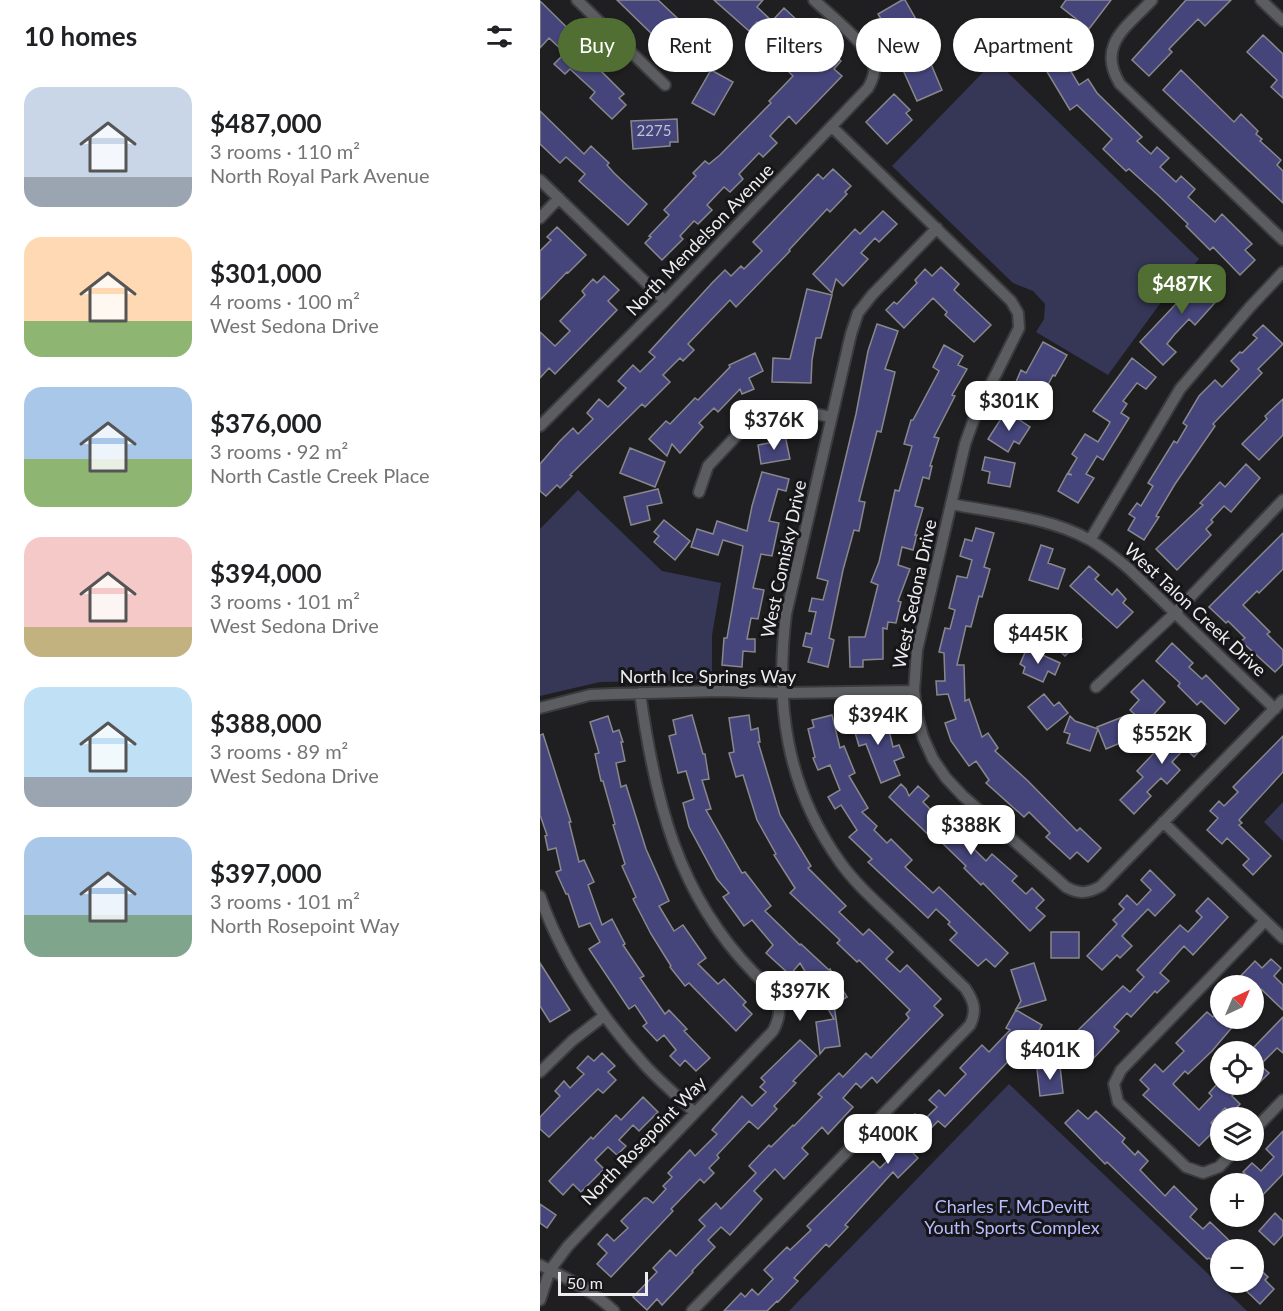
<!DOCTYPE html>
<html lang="en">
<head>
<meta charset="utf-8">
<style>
	:root { --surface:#fff; --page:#f2f2f2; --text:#202124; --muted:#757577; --accent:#516f33 }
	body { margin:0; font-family:Lato,sans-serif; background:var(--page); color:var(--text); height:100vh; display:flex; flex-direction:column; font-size:22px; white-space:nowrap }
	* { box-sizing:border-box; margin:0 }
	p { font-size:20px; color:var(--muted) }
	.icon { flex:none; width:33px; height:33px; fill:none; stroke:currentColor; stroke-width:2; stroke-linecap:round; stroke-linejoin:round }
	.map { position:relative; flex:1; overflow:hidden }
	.details { display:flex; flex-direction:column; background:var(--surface); width:540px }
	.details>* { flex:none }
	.hud { position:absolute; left:18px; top:18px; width:570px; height:54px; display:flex; gap:12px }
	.needle { width:39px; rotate:44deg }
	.buttons { position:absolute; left:670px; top:975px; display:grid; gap:12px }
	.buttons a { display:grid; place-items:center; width:54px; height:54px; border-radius:50%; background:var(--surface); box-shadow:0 2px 4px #0004; font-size:30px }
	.scale { position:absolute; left:18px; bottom:15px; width:90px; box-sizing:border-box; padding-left:6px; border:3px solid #ededef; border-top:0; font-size:16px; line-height:21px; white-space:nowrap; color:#ededef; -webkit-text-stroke:4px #161619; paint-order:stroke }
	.price { position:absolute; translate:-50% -51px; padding:0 14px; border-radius:12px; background:#fff; color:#222; font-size:20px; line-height:39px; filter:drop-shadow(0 2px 3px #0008) }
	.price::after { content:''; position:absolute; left:50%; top:36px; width:18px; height:14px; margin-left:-9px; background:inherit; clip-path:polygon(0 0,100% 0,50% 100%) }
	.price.active { background:var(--accent); color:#fff }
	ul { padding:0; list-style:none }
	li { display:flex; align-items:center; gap:18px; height:150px; padding:0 24px }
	li span { display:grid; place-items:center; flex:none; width:168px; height:120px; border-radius:18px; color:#555 }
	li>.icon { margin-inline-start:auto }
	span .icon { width:72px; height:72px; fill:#fffc; stroke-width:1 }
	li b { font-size:26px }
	h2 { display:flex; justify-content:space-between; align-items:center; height:72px; padding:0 24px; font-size:26px }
	.pill { padding:0 21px; border-radius:27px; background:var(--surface); box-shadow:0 2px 4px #0004; font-size:21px; line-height:54px }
	.pill.active { background:var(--accent); color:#fff }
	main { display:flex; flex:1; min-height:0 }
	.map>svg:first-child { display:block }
</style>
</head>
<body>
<main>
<section class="details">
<h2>10 homes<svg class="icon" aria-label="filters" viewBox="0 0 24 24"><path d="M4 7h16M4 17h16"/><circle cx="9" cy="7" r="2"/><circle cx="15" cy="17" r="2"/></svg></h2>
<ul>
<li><span style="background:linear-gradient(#c9d6e8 75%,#9aa5b1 0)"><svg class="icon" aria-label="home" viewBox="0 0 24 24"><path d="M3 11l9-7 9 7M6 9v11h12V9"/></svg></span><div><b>$487,000</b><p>3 rooms · 110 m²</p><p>North Royal Park Avenue</p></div></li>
<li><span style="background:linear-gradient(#ffd9b3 70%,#8fb573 0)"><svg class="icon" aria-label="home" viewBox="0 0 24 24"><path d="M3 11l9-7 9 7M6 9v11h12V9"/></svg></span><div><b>$301,000</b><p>4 rooms · 100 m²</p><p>West Sedona Drive</p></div></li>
<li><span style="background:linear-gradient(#a9c7e8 60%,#8fb573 0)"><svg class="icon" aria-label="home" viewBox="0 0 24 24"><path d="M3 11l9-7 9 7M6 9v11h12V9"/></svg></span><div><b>$376,000</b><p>3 rooms · 92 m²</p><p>North Castle Creek Place</p></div></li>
<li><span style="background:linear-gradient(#f6c9c9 75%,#c2b280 0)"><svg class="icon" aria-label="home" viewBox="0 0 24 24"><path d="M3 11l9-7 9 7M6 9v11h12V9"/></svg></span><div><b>$394,000</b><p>3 rooms · 101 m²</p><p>West Sedona Drive</p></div></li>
<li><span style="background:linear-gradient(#bfe0f5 75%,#9aa5b1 0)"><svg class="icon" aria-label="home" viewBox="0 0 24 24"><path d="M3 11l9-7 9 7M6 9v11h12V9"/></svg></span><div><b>$388,000</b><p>3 rooms · 89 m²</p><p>West Sedona Drive</p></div></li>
<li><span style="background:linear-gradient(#a9c7e8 65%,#7fa58c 0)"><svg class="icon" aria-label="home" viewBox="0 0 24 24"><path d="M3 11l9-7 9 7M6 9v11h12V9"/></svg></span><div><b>$397,000</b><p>3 rooms · 101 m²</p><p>North Rosepoint Way</p></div></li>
</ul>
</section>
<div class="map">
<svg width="743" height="1311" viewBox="0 0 743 1311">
	<rect width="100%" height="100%" fill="#1f1f22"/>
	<path fill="#363756" d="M455 60 659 259 619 305 568 375 496 332 504 319 505 304 493 291 473 283 352 166Z
		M38 490 122 571 181 583 172 635V680L60 682 0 696V529Z
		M743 802V841L724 822Z
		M469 1084 707 1311H249Z"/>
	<path fill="#45457b" stroke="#88888c" stroke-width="1.5" d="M77 0H118L149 29 155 23 178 44 159 63 126 31 117 39Z
		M174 0H223L217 7 232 21 244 8 301 61 294 69 302 76 256 124 249 116 230 136 237 143 223 157 219 153 199 174 203 179 190 192 184 187 167 205 172 210 158 224 154 221 140 236 143 239 122 260 105 243 111 237 109 236 129 215 124 210 156 176 153 173 165 161 169 164 180 155 231 103 229 101 253 76 249 72 255 65 253 63 257 60 217 22 209 31Z
		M362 0H365L377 21 381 19 391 34 376 43 383 59 388 57 402 90 377 101 358 59 364 57 338 14Z
		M526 0H571L549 29 521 7Z
		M646 0H691L665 26 658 19 629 49 632 52 609 76 592 60Z
		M0 1 62 62 57 67 84 94 79 98 86 105 72 119 50 98 55 92 30 69 25 74 14 64 25 53 9 38 0 48Z
		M521 22 527 65 539 85 548 79 557 93 602 137 597 141 611 154 617 147 629 158 620 167 636 182 641 176 655 189 648 197 675 222 682 214 712 244 705 250 715 260 700 275 673 247 670 250 646 226 648 224 618 195 589 169 586 171 563 149 572 139 537 105 530 110 506 70H502L497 41 503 40 501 25Z
		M723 35 743 54V98L731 87 737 80 707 52Z
		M171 70 193 82 174 115 152 103Z
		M641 70 694 122 701 114 718 131 716 134 722 139 720 141 741 160 737 165 743 171V203L623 90Z
		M354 94 370 110 366 113 372 120 347 144 326 122Z
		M0 111 44 154 51 146 69 163 67 165 74 173 107 204 88 225 39 181 45 174 26 157 20 163 0 144Z
		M137 119 138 142H130V146L93 149 91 121Z
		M293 169 311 186 305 192 307 194 290 212 287 209 249 250 250 251 196 307 190 300 148 344 154 350 143 361 140 358 123 375 130 382 105 407 102 404 30 475 32 476 20 488 17 485 6 496 0 491V464L20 441 33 428 38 434 53 419 47 413 59 399 68 407 86 388 78 381 93 365 100 372 115 357 109 352 172 283 185 270 191 276 201 266 204 269 222 251 213 242 278 174 283 179Z
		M343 211 357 224 339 242 335 238 321 253 328 259 303 286 296 279 292 293 273 274 315 229 320 234Z
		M17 227 46 255 28 273 27 272 0 300V251L11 240 7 237Z
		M401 267 419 284 414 290 451 325 434 342 405 315 407 312 393 298 364 328 346 310 354 302 357 304 377 283 375 280 385 269 392 276Z
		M664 268 681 284 674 292 680 297 655 325 649 319 634 335 627 344 636 352 623 365 600 342 650 289 647 287Z
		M64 276 79 290 68 301 77 310 15 374 9 368 0 378V332L15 346 30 331 20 321 45 295 42 291 53 279 57 283Z
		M267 289 292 295 281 338H276L272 360 271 383 232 382 233 358 250 359Z
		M337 324 358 331 345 369 355 372 341 432 337 431 319 501 325 502 319 531 314 530 303 570 289 638 294 640 288 667 268 662 272 648 263 646 266 633 271 634 276 612 269 611 272 598 283 600 288 581 277 578 316 414 328 351Z
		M723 325 743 344 718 369 722 373 673 424 675 426 635 484 616 516 619 517 604 540 588 530 595 518 589 514 597 503 601 506 613 486 608 483 634 441 637 443 647 426 643 423 659 396 675 380 682 387 699 369 691 361 700 352 702 353 717 338 713 335Z
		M503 342 527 355 515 376 513 375 498 404 482 396 486 387 476 382 481 370 486 373Z
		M404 345 423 356 418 365 427 369 412 395 415 396 394 437 399 438 390 466H392L389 479 383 477 375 506 383 508 375 535H377L373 550 362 547 358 565 370 569 358 601 361 602 356 623 348 622 347 629 343 628V659L323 660V667H310L309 637H325L338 585 331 582 339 562 355 490 359 491 372 446 364 444 371 420H373L399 371 393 367Z
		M215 353 223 371 209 378 214 389 202 394 200 389 178 412 174 408 159 423 163 427 140 453 132 444 127 456 109 439 126 421 130 424 155 398 158 400 190 367 189 365Z
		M592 358 616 377 606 389 597 383 583 401 587 404 581 413 589 418 563 460 557 456 546 474 554 478 538 503 518 491 527 474 532 475 528 473 537 458 532 454 545 434 558 442 568 426 570 422 553 411Z
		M743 399V435L719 460 702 444 727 419 725 416Z
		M466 411 490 427 479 444 474 441 468 452 448 439Z
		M245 435 250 459 221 464 218 445 234 442V437Z
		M90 448 125 462 115 487 80 473Z
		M445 457 475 463 470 487 448 483 450 472 442 470Z
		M706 464 720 478 691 512 684 506 671 520 673 522 666 529 671 535 637 570 616 549 663 505 660 503 680 482 685 487Z
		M222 472 249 479 246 491 238 489 229 521 239 523 232 556 221 554 213 588 224 590 218 619 211 618 207 639H215V652L203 651 202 667 182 665 184 638H187L203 546 183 540 178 555 151 547 157 529 173 534 177 521 207 531 212 506Z
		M118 489 122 503 107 506 110 520 91 525 84 497Z
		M124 520 150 541 135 560 114 542 119 536 114 532Z
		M436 528 454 533 444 567 450 569 442 597 439 596 431 627 426 626 417 665H424L425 701 429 699 442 737 448 733 458 748 455 751 488 781 537 831 540 828 561 848 548 862 537 852 530 859 506 837 510 833 489 812 484 817 446 783 449 780 436 761 429 766 411 741 405 723 416 719 408 694 397 695 396 681H405L404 653 399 652 405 628 410 629 415 610 409 608 417 576 427 578 432 560 420 556 425 539 432 541Z
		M743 533V569L719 593 717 591 703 605 730 632 727 634 743 650V664L735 672 701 641 705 638 688 621 686 623 669 607Z
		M501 545 513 549 508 563 525 569 518 589 489 580Z
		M549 566 559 575 555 579 572 595 577 589 586 599 583 603 593 612 577 628 530 586Z
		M528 624 542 639 525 656 510 642Z
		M632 643 653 663 649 667 662 679 666 675 699 709 685 724 661 701 657 705 638 686 640 683 616 661Z
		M487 648 520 663 515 675 508 671 503 682 483 673 485 667 480 664Z
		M603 680 625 702 605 724 590 710 599 700 591 692Z
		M504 694 514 706 519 702 528 713 507 730 488 707Z
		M329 714 331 722 346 718 353 747 359 745 364 757 354 761 360 775 341 783 326 744 319 746 311 719Z
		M152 715 163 754H165L169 779 162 780 171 809 166 810 202 873 205 872 231 906 225 911 260 945 261 944 289 970 290 969 307 997 294 1005 300 1046 285 1048 280 1054 276 1022 294 1019 260 963 250 975 226 953 233 945 212 920 204 926 197 916 183 897 189 893 177 879 149 827 143 803 154 799 146 771 138 773 129 736 136 734 133 720Z
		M209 715 211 730 218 728 220 742H218L240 815 271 866 268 868 306 906 299 912 323 935 329 929 353 952 346 959 360 972 367 965 401 999 394 1006 403 1015 337 1083 332 1077 321 1088 316 1083 303 1098 313 1107 288 1134 282 1127 262 1148 268 1154 244 1179 235 1169 214 1191 222 1199 199 1225 190 1235 181 1227 168 1240 175 1247 152 1271 153 1272 122 1305 117 1299 107 1310 93 1297 117 1272 113 1268 130 1250 136 1256 165 1226 159 1220 176 1203 181 1209 216 1173 209 1166 229 1145 231 1147 253 1125 254 1126 282 1097 278 1094 299 1073 303 1077 326 1053 331 1058 369 1018 366 1014 370 1010 319 960 317 962 297 943 300 940 250 893 255 888 234 855 236 854 217 820 203 775 196 777 189 753 194 752 189 718Z
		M292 715 300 748 304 746 315 773 309 776 328 808 322 812 337 826 334 830 347 843 351 839 372 860 365 867 393 893 399 887 468 953 455 967 446 959 438 966 410 940 417 933 408 924 410 922 396 909 388 918 328 862 332 859 309 837 317 830 301 805 295 809 288 797 300 790 290 765 278 770 273 758 275 757 268 729 274 727 272 720Z
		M68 716 73 732 79 730 83 742H81L85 761 76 763 81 787 86 785 106 849 129 901 119 906 134 931 143 925 166 958 158 964 178 984 184 979 206 1002 203 1005 212 1014 196 1031 149 983 145 986 130 967 131 966 111 934 93 899 96 897 82 866 85 864 73 825 75 824 63 781H61L55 754 59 753 50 722Z
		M530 716 535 721 558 729 557 727 585 716 594 737 566 749 558 729 550 751 527 743 530 734 524 732Z
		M643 722 666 744 654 757 645 748 632 762 640 770 627 784 621 778 607 792 611 796 594 814 580 800 603 777 597 771Z
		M3 734 31 822H29L39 862 44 860 54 882 48 885 62 925 72 919 85 944 83 945 104 976 100 978 125 1014 129 1010 147 1029 144 1031 170 1058 156 1071 145 1060 140 1066 130 1056 136 1050 124 1035 117 1041 103 1026 107 1023 95 1005 89 1009 49 949 60 942 50 923 39 927 28 894H26L16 872 21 870 16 848 8 850 5 836 7 835 0 815V735Z
		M743 736V772L699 820 702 823 699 825 731 856 713 875 703 865 709 859 687 838 682 844 667 830 678 818 670 811 679 801 684 806 698 792 693 787Z
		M361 784 366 789 369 796 378 786 389 796 383 802 396 815 402 808 437 842 432 847 446 861 452 854 477 876 472 881 486 894 492 888 504 900 496 908 505 916 490 931 443 883 441 885 424 868 426 866 397 838 395 841 349 797Z
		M610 870 635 895 615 916 608 909 582 936 592 946 580 958 577 955 562 970 547 956 577 924 573 920 584 909 579 904 587 895 597 905 611 890 601 880Z
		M668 898 688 917 653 955 644 946 620 973 629 981 617 993 615 991 591 1017 587 1013 574 1027 579 1031 551 1061 548 1058 541 1066 521 1047 583 986 590 992 604 977 597 970 640 925 648 932 662 917 656 911Z
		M511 932H539V958H511Z
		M731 959 741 968 734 976 743 985V1010L721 989 718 992 714 986H691L715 961 722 968Z
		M0 963 30 1010 10 1022 0 1006Z
		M494 963 506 1000 476 1009 481 1001 471 970Z
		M681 1008V1018H700L672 1051 648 1074 645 1071 633 1084 659 1110 672 1096 669 1093 677 1084H704L692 1096 700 1104 691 1114 685 1108 671 1123 677 1128 659 1146 603 1095 609 1089 600 1080 615 1064 623 1072 644 1051 636 1043 667 1012 673 1017Z
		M476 1010 502 1025 487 1052 481 1048 405 1127 398 1121 370 1150 378 1158 358 1178 353 1172 305 1225 308 1227 289 1247 286 1244 254 1278 258 1281 238 1302 237 1301 227 1311H184L201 1293 205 1297 212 1289 218 1295 233 1279 224 1270 247 1247 250 1250 271 1230 267 1226 333 1161 340 1168 353 1155 345 1146 375 1114 383 1121 397 1107 389 1100 399 1090 405 1096 426 1074 420 1068 442 1045 449 1052 470 1030 466 1028Z
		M743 1017V1053L737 1048 720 1065 729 1073 714 1088V1047Z
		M260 1040 277 1056 253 1081 256 1083 234 1106 237 1109 218 1129 209 1121 177 1155 179 1158 169 1168 174 1173 164 1183 160 1179 131 1209 133 1211 71 1277 57 1264 67 1253 58 1244 67 1234 74 1241 88 1228 81 1221 104 1198H107L113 1203 126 1189 123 1186 132 1177 128 1173 150 1150 155 1156 177 1134 172 1130 202 1096 212 1106 226 1092 220 1087 225 1082 221 1078Z
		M62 1053 75 1066 68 1072 76 1080 63 1093 58 1089 9 1137 0 1129V1117L20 1096 15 1091 24 1081 30 1088 44 1074 37 1068 48 1056 54 1061Z
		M520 1066 523 1093 500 1096 497 1069Z
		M103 1097 118 1112 99 1131 93 1125 79 1140 86 1146 77 1155 68 1147 55 1160 64 1169 41 1192 33 1184 23 1195 9 1181 51 1137 53 1139 76 1115 81 1120Z
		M538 1110 548 1119 556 1111 585 1138 582 1142 595 1155 598 1151 608 1161 600 1170 625 1196 634 1186 657 1209 650 1217 663 1229 670 1222 699 1250H681V1269L669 1258 667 1259 567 1162 565 1164 525 1123Z
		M743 1131V1174L714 1204V1184H705L710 1179 703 1172 712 1163 721 1171 734 1157 726 1149Z
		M0 1204 16 1215 7 1228 0 1223Z
		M735 1213 743 1221V1235L734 1245 719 1231Z
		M714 1264 728 1277 725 1280 734 1289 720 1304 697 1282H714Z"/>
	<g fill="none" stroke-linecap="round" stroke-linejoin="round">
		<g stroke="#3b3b3e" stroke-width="14">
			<path id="street" d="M37 0 125 85
				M612 0C587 27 556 45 580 84L743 240
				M721 0 743 21
				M292 127 471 301 478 313 479 328 435 416 425 444 377 650 374 691 377 715 383 737 393 759 406 778 423 796 526 887C539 894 547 894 561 886L743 700
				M0 180 125 301
				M0 218 19 198
				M0 426 125 301 328 88C333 79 336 71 333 61 327 45 288 13 274 0
				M159 492 168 466 198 434 214 421 233 414 249 411 266 412 291 417
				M411 504C457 513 509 517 550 540 564 548 576 558 588 568L735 709
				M550 540 640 389 710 307 743 272
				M556 687 635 613 743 500
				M0 708 50 695 73 694 179 691 242 693 374 691
				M623 822 743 938
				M0 896C22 959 59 1014 104 1064 119 1081 138 1096 154 1112
				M0 1072 33 1040 64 1016
				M714 1130 743 1100
				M695 1150 679 1167 663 1173 646 1167 578 1102 574 1084 581 1070 725 921
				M0 1265C28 1279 51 1289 74 1311
				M0 1300 10 1270 28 1246 233 1031C248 1003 233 992 214 973 137 894 115 800 100 693
				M152 1311 430 1025C437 1011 434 1001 425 988 401 965 377 941 353 918 334 900 315 883 300 862 246 786 235 705 246 614L311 334 318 313 332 295 397 228"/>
		</g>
		<use href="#street" stroke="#5c5d60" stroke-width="10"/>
	</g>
	<g text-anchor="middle" stroke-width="6" stroke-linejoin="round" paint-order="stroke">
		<g font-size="15" fill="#c3c3d2">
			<text x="114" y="136">2275</text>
		</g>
		<g font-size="18" fill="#ededef" stroke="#161619">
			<text transform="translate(160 240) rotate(-46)" y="6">North Mendelson Avenue</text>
			<text transform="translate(244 559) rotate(-78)" y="6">West Comisky Drive</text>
			<text transform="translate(375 594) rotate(-78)" y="6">West Sedona Drive</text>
			<text transform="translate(655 610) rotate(43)" y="6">West Talon Creek Drive</text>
			<text x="168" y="683">North Ice Springs Way</text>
			<text transform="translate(104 1141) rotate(-46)" y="6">North Rosepoint Way</text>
		</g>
		<g font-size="18" fill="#b7bbff" stroke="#161619">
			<text x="472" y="1213">Charles F. McDevitt<tspan x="472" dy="21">Youth Sports Complex</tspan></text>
		</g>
	</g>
</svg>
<div class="buttons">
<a><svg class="needle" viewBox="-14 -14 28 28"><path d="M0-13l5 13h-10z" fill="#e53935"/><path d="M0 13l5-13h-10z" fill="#757577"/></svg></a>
<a><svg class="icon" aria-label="locate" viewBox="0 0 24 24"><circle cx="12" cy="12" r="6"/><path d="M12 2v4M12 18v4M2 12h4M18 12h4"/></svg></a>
<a><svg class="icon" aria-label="layers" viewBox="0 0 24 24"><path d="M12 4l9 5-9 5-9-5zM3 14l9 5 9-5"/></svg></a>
<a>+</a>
<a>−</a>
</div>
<div class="scale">50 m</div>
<b class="price active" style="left:642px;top:315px">$487K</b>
<b class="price" style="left:469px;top:432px">$301K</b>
<b class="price" style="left:234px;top:451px">$376K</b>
<b class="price" style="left:498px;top:665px">$445K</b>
<b class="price" style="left:338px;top:746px">$394K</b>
<b class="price" style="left:622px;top:765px">$552K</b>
<b class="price" style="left:431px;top:856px">$388K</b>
<b class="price" style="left:260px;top:1022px">$397K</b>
<b class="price" style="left:510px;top:1081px">$401K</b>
<b class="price" style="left:348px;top:1165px">$400K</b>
<div class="hud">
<a class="pill active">Buy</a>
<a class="pill">Rent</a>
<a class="pill">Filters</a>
<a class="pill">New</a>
<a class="pill">Apartment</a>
</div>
</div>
</main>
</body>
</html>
